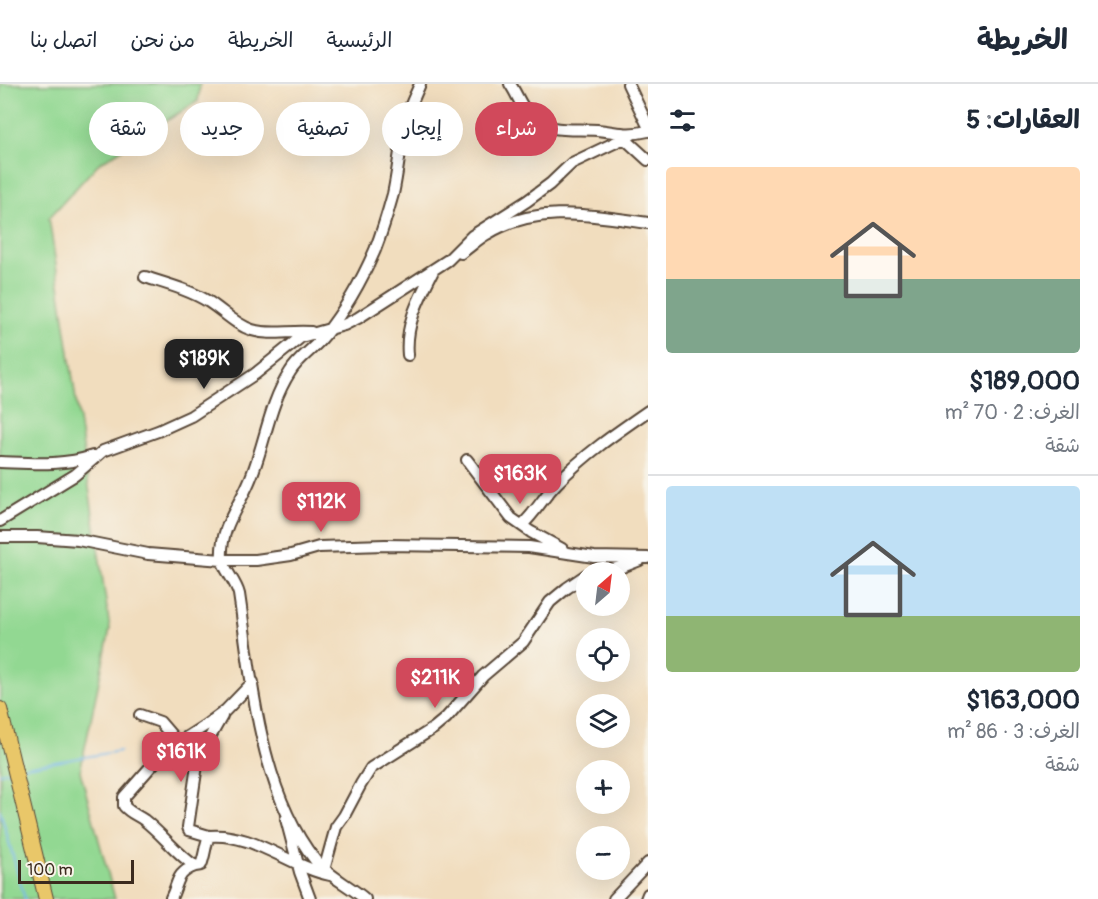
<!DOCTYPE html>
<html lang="ar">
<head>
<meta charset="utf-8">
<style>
	:root { --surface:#fff; --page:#f6f6f7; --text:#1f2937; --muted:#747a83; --line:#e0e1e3; --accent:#d1495b }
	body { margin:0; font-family:Pangolin,"Playpen Sans Arabic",sans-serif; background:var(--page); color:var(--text); direction:rtl; height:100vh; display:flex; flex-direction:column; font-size:22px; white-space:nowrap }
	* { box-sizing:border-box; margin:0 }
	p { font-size:20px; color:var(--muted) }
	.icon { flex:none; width:33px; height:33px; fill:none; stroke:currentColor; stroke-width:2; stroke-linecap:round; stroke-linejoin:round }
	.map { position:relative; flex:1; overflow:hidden; direction:ltr }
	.side { display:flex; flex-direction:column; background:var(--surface); width:450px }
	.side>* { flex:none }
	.guide { position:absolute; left:18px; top:18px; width:540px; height:54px; direction:rtl; display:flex; gap:12px }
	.needle { width:39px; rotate:28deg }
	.fabs { position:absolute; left:576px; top:478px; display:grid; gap:12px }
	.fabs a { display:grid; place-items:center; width:54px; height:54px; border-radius:50%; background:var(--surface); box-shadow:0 6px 24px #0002; font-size:30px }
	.scale { position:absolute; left:18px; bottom:15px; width:116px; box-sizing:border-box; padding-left:6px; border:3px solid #3b2a1e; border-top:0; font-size:16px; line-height:21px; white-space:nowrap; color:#3b2a1e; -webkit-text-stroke:4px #f7f3e8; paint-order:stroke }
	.price { position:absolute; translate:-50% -51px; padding:0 14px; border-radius:12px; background:var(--accent); color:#fff; font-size:20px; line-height:39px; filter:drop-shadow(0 2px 3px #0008) }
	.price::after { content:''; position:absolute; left:50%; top:36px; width:18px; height:14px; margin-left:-9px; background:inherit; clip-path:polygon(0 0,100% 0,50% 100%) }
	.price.active { background:#222; color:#fff }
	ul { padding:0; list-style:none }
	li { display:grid; align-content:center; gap:12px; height:318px; padding:0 18px }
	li+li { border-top:2px solid var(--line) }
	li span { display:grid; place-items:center; height:186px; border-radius:6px; color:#555 }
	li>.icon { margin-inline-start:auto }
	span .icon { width:108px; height:108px; fill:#fffc; stroke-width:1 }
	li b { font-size:26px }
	h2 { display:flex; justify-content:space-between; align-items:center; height:72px; padding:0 18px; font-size:26px }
	.chip { padding:0 21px; border-radius:27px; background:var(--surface); box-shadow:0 6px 24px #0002; font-size:21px; line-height:54px }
	.chip.active { background:var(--accent); color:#fff }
	header { display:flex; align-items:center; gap:36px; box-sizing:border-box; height:84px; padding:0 30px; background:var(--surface); border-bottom:2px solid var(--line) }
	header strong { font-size:28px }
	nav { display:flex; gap:33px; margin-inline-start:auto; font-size:21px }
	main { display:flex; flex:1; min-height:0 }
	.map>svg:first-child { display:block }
</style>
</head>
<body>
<header>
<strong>الخريطة</strong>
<nav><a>الرئيسية</a><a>الخريطة</a><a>من نحن</a><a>اتصل بنا</a></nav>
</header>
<main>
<section class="side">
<h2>العقارات: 5<svg class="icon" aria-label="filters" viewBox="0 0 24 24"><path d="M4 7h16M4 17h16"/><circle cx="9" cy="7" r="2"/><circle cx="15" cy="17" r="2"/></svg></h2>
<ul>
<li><span style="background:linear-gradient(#ffd9b3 60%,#7fa58c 0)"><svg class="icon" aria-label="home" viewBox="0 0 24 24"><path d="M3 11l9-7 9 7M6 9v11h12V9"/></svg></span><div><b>$189,000</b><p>الغرف: 2 · 70 m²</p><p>شقة</p></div></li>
<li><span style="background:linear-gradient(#bfe0f5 70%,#8fb573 0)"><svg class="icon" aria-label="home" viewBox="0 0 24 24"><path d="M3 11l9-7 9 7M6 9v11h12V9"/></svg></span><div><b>$163,000</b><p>الغرف: 3 · 86 m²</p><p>شقة</p></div></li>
</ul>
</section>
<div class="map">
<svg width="648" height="815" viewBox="0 0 648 815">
	<rect width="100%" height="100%" fill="#f7f3e8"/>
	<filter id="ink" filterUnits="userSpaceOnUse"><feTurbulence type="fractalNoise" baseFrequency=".0167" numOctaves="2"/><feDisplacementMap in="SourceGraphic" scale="12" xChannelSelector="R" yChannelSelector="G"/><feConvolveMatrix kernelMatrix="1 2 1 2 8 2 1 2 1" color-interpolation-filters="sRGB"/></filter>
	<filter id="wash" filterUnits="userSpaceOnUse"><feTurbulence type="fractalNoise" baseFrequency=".008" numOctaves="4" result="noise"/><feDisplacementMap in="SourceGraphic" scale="24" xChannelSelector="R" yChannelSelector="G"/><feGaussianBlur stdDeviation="1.35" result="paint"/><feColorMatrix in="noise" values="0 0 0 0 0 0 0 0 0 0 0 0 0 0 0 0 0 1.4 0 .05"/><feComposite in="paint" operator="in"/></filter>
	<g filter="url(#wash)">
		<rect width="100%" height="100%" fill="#f1ddbe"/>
		<path fill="#92d892" stroke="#668158" stroke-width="1.5" d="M0 0H200L198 17 98 80 49 134 110 545 80 687 115 815H0Z"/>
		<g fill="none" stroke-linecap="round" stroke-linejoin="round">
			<path stroke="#75b7ea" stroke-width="2" d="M20 684 120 667
				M0 689 9 687
				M0 726 25 815"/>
		</g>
	</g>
	<g filter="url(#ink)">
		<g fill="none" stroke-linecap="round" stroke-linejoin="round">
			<g stroke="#564536" stroke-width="14">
				<path id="minor" d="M510 0C517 10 521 23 530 32 547 50 575 44 597 46 619 48 626 52 648 47
					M628 0 648 42
					M624 54 648 76
					M461 169C470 163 478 155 487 150 537 119 595 132 648 139
					M145 193C167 200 190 206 209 218 223 227 236 241 252 246 271 252 291 246 311 248
					M408 271C405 239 420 213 434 185
					M467 376 511 434 531 448 562 465
					M0 378C31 379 63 382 93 372
					M0 437 75 391 103 367 158 347 191 332 255 290 301 253 344 241 358 234 448 176 472 152 527 117 550 100 572 79 631 51
					M522 441C536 428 544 412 557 399 584 371 616 349 648 327
					M0 453H37L78 456 148 470 222 476H256L291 471 319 463 385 461 529 463 594 473 648 474
					M594 489 622 483 640 476
					M253 598 225 627 206 641 170 664 155 678 124 713V722C130 729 137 731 144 736 162 750 176 769 195 782L201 781C205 771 205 761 209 752 253 748 290 783 330 791
					M140 631 160 638 178 659
					M286 735 300 788 310 815
					M209 752 189 746 188 743 198 674 222 632
					M324 786 336 743 344 732 361 700 371 684 434 644 446 634 483 592 523 558 550 518 567 504 586 491
					M171 814C179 798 176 789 195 782
					M365 815C349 801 328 792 315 776 259 705 252 596 239 510 236 497 223 485 222 474 220 444 238 424 249 398 265 362 268 322 290 288 298 274 314 265 324 252 345 226 362 196 375 166 382 148 388 128 393 110 399 83 400 56 408 29 411 19 416 10 420 0
					M614 815 648 779
					M646 815 648 810"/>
			</g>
			<g stroke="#564536" stroke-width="16">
				<path id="major" d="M0 625 46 815"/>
			</g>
			<use href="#minor" stroke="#fff" stroke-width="10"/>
			<use href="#major" stroke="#e9c769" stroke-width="14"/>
		</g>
	</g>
</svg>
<div class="fabs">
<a><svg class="needle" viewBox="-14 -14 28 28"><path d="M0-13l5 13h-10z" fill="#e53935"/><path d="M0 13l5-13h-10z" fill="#747a83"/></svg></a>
<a><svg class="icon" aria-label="locate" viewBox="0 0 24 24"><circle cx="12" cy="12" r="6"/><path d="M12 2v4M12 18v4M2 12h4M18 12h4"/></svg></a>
<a><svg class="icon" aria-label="layers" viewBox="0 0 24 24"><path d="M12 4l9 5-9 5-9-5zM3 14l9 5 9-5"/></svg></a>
<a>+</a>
<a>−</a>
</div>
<div class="scale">100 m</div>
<b class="price active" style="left:204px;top:306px">$189K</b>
<b class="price" style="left:520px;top:421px">$163K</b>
<b class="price" style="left:321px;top:449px">$112K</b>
<b class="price" style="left:435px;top:625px">$211K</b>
<b class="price" style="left:181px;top:699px">$161K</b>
<div class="guide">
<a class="chip active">شراء</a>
<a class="chip">إيجار</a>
<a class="chip">تصفية</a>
<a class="chip">جديد</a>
<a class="chip">شقة</a>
</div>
</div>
</main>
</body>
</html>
